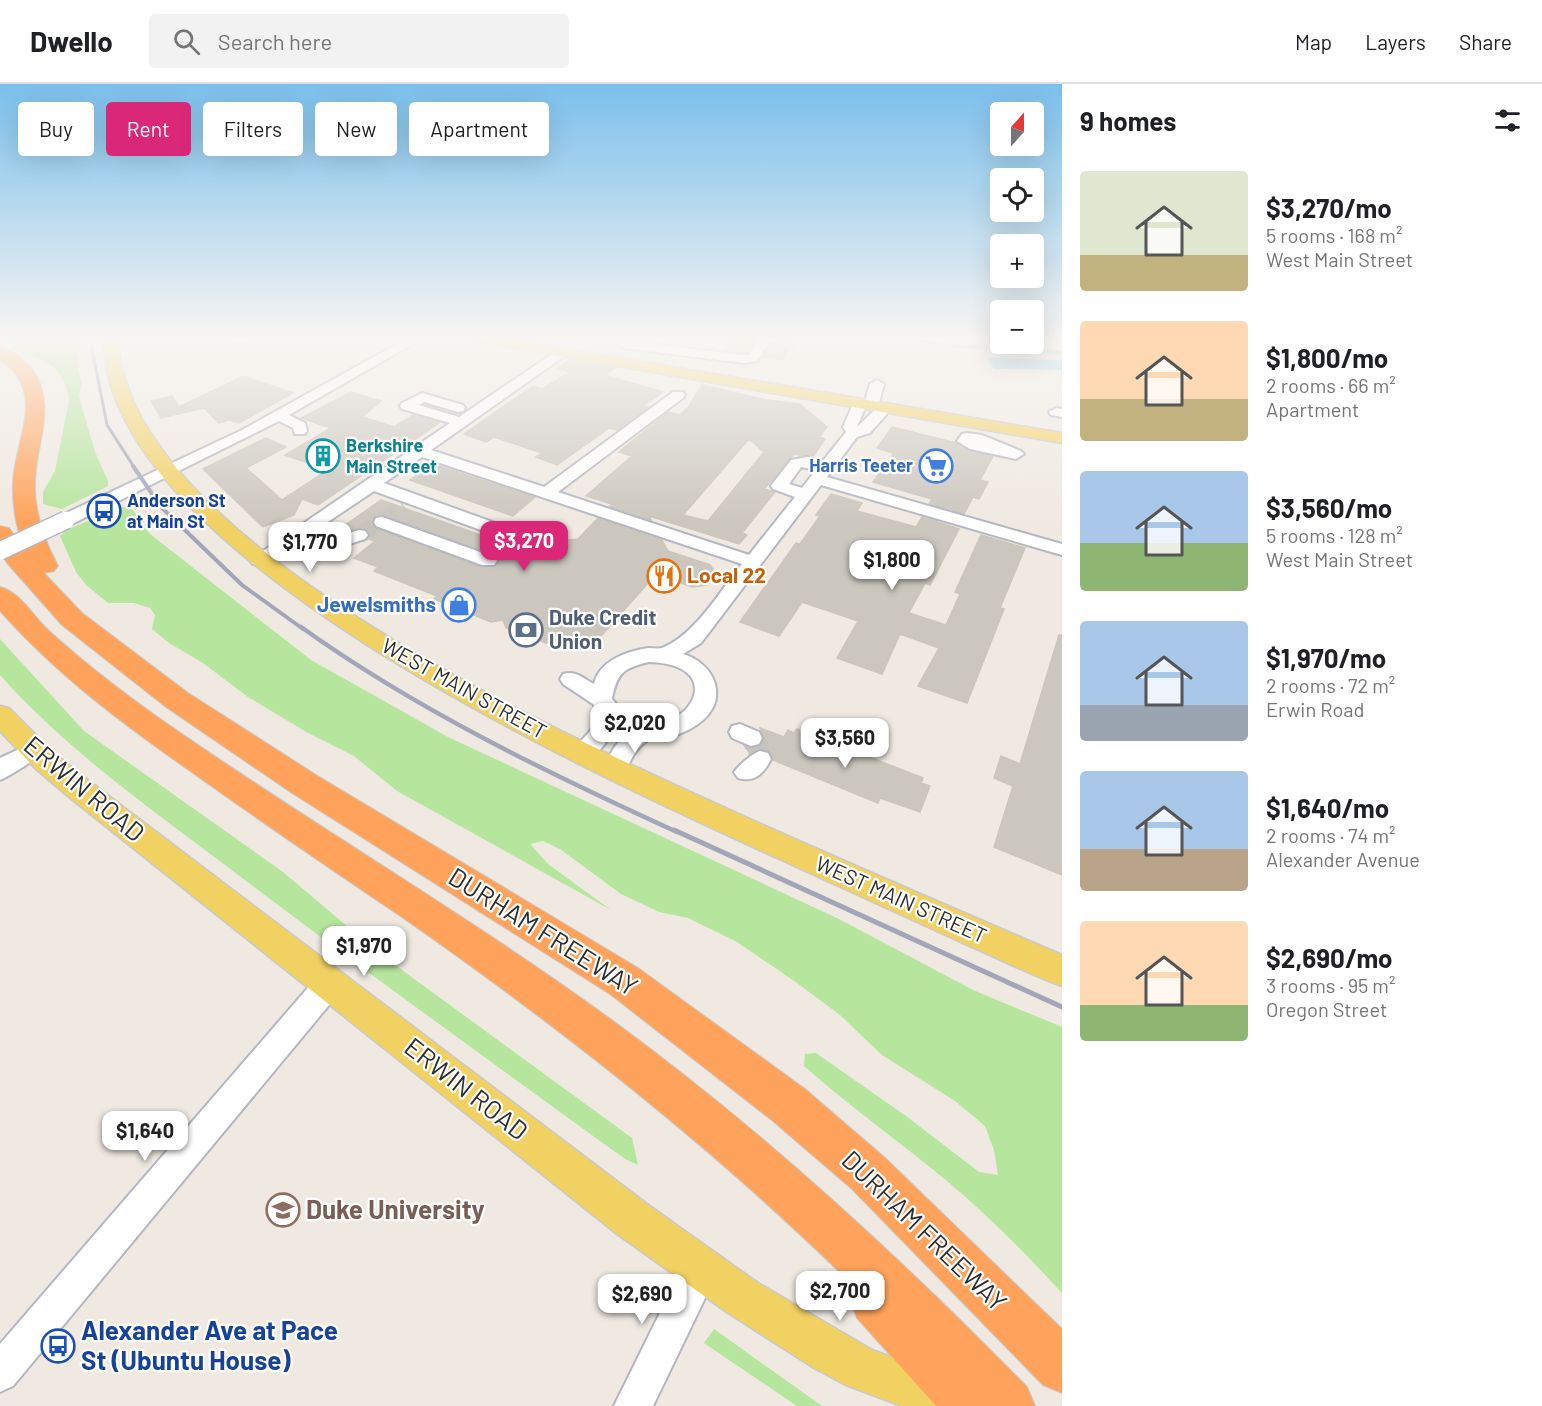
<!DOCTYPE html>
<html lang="en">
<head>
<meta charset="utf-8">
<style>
	:root { --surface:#fff; --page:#f2f2f2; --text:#202124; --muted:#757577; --line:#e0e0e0; --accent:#db2777 }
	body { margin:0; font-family:Barlow,sans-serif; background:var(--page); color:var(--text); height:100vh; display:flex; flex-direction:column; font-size:22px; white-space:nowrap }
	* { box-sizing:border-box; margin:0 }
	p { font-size:20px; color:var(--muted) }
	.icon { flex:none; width:33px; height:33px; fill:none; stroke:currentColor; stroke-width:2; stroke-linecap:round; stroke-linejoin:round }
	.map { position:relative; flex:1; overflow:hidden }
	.details { display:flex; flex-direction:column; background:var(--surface); width:480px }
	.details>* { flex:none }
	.top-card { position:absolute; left:18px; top:18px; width:570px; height:54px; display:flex; gap:12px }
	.needle { width:39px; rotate:21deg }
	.fabs { position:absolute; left:990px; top:18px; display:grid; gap:12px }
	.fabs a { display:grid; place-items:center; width:54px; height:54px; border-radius:6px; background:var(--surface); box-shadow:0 6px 24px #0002; font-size:30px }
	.price { position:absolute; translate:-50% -51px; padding:0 14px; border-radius:12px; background:#fff; color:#222; font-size:20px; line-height:39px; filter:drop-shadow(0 2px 3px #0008) }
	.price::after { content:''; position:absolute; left:50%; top:36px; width:18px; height:14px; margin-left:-9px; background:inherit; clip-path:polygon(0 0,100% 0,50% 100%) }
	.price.selected { background:var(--accent); color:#fff }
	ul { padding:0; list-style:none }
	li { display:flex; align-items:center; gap:18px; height:150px; padding:0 18px }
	li span { display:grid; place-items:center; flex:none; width:168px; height:120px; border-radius:6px; color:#555 }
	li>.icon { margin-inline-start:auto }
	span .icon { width:72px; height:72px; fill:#fffc; stroke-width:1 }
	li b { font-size:26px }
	h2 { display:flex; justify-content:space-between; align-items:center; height:72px; padding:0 18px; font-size:26px }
	.pill { padding:0 21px; border-radius:6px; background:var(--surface); box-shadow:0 6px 24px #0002; font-size:21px; line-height:54px }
	.pill.selected { background:var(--accent); color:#fff }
	header { display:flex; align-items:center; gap:36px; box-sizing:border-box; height:84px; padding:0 30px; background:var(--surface); border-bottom:2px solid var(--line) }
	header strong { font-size:28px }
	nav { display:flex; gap:33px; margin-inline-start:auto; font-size:21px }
	.search { width:420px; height:54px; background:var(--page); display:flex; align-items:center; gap:15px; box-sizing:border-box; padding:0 21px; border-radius:6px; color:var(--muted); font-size:22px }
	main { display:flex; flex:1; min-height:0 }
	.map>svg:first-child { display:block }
</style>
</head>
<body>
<header>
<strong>Dwello</strong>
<div class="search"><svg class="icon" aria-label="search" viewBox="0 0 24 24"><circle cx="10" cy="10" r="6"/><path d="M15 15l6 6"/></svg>Search here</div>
<nav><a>Map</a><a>Layers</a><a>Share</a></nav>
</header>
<main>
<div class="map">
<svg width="1062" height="1322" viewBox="0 0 1062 1322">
	<rect width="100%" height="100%" fill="#efe9e1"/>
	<path fill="#b6e59e" d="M8 254H82L77 279 82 299 79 313 95 368 108 397V402L62 425 43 420V408L55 387 69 316C64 278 41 276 11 265L7 258Z
		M129 421 150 450 311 576 448 653 839 835 973 906 1062 943V1209C1026 1170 988 1131 947 1097 900 1058 850 1023 804 982L805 970 816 969 906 1032 979 1088 998 1091 994 1066 985 1042 955 1017 882 971 840 931 797 899 737 858 688 834 659 828 621 810 560 765 543 757 530 760 548 780 611 826 397 707 354 672 308 649 248 613 203 579 169 559 152 545 155 531 150 524 134 519H108L86 501 76 488 60 452 68 445Z
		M0 555 84 647 283 788 380 870 632 1054 638 1081 625 1075C494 980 362 885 233 787 152 726 68 667 0 591Z
		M714 1245 822 1322H797L704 1259Z"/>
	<path fill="#75cff0" d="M987 274 1062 276V286L994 285Z"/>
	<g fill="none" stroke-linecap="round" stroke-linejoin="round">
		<path stroke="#75cff0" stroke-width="3" d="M916 254 940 261 1062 269
			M533 257 545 254"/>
	</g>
	<path fill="#cbc7bf" stroke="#cbc5ba" stroke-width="1.5" fill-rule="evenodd" d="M733 254H757L747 269 724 266Z
		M774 254H800L794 266 789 265 783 276 763 273Z
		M571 276 615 284 605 291 663 308 644 322 649 323 617 346 609 344 557 381 536 373 542 369 494 353 486 358 464 350 533 302 542 305 570 288 558 284Z
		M243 292 293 309 239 339 229 336 219 339 204 324 161 334 151 317 172 312 179 323Z
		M702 301 767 316 800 320 827 343 819 353 825 355 813 373 794 370 764 405 775 408 742 449 747 451 739 460 649 432 651 436 609 423 612 420 586 412 632 372 619 368 668 328 680 331 689 322ZM749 355 764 368 708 437 683 431Z
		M351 308 381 317 362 333 394 343 413 331 439 339 318 421 302 415 294 431 263 443 203 385 266 354 286 363 246 384 282 416 328 386 285 371 331 344 301 334Z
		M892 343 956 359 970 367 993 372 980 396 988 398 979 415 973 413 964 430 929 420 932 415 873 398 894 369 877 364Z
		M433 380 472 393 535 413 513 432 410 396Z
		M831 410 862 419 857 427 916 443 922 433 959 445 930 501 925 499 909 529 946 541 960 510 955 508 981 451 1025 464 1000 524 1004 525 967 619 918 602 939 564 900 550 882 590 837 574 858 537 802 518 779 552 740 538 796 459 800 460 820 432 816 431Z
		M381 416 498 457 496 461 501 467H513L519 462 578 455 598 434 662 456 668 467 710 481 716 490 707 501 692 503 670 495 648 499 602 551 546 559 506 544 503 536 491 538 434 515 437 512 374 487 378 483 354 474 375 457 368 455 370 451 365 445 358 444 349 447 341 444ZM383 431 495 471 499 478 494 483H481L375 444 372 439 374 433Z
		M1059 551H1062V791L994 763 1013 702 994 694 1001 672 1020 680Z
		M760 644 784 653 788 646 794 649 797 645 923 694 921 699 930 702 920 728 880 714 878 719 773 676 769 667 761 665 754 668 747 665 761 661 764 653Z"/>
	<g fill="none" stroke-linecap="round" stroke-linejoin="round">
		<path stroke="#c8c4bd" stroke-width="17" stroke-dasharray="17 9" stroke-linecap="butt" d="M359 451 405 424"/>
		<path stroke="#c8c4bd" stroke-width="22" stroke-dasharray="22 11" stroke-linecap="butt" d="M751 654 759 664 760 675"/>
		<g stroke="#b4b7c1" stroke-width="4">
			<path id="minor" d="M230 254H252L250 257 231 259Z
				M408 254H423L289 331 305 339 307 347 305 350H295L293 344 279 337 72 440H60L58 436 60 432 242 346Z
				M760 254H772L757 277 743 279 624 264 618 260 624 256 743 271H748Z
				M1034 254 1062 259V267L1030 261 1034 260Z
				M561 264 567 268 566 271 431 366 544 403 673 308H683L685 311 683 314 558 408 749 471 795 413 773 405 771 402 773 399 791 376 807 373 822 378 846 348 843 343 853 320 860 316 865 317 870 300 877 296 884 300 878 322 871 326 865 324 857 343 880 321H890L892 324 870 349 857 353 827 393 1062 460V471L821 401 701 559 683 570C697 574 711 585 715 600 723 629 692 648 668 653 662 654 655 653 650 655 634 664 631 677 623 692L615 695 607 692 603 686C611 669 614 659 630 648L615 642C608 658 593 681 573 675L570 669 591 646 599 629 593 620 563 600 560 595 563 590C575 586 583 594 594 600 599 577 627 567 648 564 653 564 658 565 662 564 695 551 720 507 742 480L422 373 384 399 512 445 523 454 513 465H501L498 461 503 455 500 453 374 407 265 480H253L250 476 450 339 402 325 400 322 402 319 422 309 463 321 465 324 463 327 458 328 424 318 419 321 459 333ZM801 383 816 386 802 404 789 400ZM649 578C747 581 666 684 612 615 617 589 623 584 649 578Z
				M1056 324 1062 325V333L1051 331 1049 328Z
				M967 349 982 351 1021 367 1024 370 1016 375 970 365 957 357 962 350Z
				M382 433 494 473 497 477 494 481H482L376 442 374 438 376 434Z
				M359 446 365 447 368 451 365 455 324 468 318 467 315 463 318 459Z
				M740 640 759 648 762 654 759 660 751 662 732 654 729 648 732 642Z
				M34 658 42 660 45 666C42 672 8 693 0 696V674Z
				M760 667 768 669 771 675C764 689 755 699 738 694L734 688C738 682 753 669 760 667Z
				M329 887 339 891 343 900 339 909 13 1302 0 1308V1260L319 891Z
				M701 1167 714 1172 719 1185 653 1322H614L688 1172Z"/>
		</g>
		<g stroke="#c9c9c9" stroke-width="3">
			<path id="major" d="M104 254H118C125 458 567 652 730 726 840 776 951 823 1062 871V902C1028 890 996 873 963 859 905 832 846 806 788 779 616 700 100 473 104 254Z
				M470 254H502L1062 349V359L477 258Z
				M0 622 9 624 55 670 89 697 647 1120 758 1199 872 1266 984 1306 991 1322H902L846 1301 814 1284 728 1229 617 1150 69 713 35 684 0 647Z"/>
		</g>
		<g stroke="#c9c9c9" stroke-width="2">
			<path id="highway" d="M0 263C11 265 23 274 30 283 59 318 36 358 35 398 34 427 44 456 58 482L54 487 44 489 82 529 188 609 316 691 638 884 805 1005 884 1073 1062 1245V1309L1043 1301 852 1105 773 1037 610 910 292 709 166 623 62 541 8 480 0 468V442L9 444 27 470C17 448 12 423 13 398 15 353 48 309 0 276Z
				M0 503C20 508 33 532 48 546 82 577 118 605 156 632 304 736 462 827 609 934 760 1044 897 1170 1027 1303L1035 1322H936L857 1234 850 1216 855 1203C714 1064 559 942 396 829 328 783 260 737 193 689 122 639 58 592 0 527Z"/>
		</g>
		<use href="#minor" fill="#fff" fill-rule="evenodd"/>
		<use href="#major" fill="#f2d163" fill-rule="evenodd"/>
		<use href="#highway" fill="#ffa35c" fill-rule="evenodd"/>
		<path stroke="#a3a6b8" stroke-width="3" d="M90 254 107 341 134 383"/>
		<path stroke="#a3a6b8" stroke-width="4" d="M133 382 161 423 242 501 303 545"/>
		<path stroke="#a3a6b8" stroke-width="4.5" d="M301 543C417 626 548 689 677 748"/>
		<path stroke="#a3a6b8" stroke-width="5" d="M674 746 1062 923"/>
		<g stroke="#b4b7c1" stroke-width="20" stroke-linecap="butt">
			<path id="minor-bridge" d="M0 467 66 436"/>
		</g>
		<use href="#minor-bridge" stroke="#fff" stroke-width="17"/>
	</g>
	<linearGradient id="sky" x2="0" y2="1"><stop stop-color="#7abfeb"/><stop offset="0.58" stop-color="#f8f5f2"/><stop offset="1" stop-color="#f8f5f2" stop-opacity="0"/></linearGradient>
	<rect width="1062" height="439" fill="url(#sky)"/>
	<defs>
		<g id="building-ring" transform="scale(1.725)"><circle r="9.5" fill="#fff" stroke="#0f9aa8" stroke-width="1.5"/><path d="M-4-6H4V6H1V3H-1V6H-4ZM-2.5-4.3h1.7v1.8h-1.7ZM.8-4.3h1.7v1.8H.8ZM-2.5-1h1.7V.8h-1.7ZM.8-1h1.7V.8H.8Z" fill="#0f9aa8"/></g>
		<g id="supermarket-ring" transform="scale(1.725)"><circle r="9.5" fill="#fff" stroke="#3f7fe0" stroke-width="1.5"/><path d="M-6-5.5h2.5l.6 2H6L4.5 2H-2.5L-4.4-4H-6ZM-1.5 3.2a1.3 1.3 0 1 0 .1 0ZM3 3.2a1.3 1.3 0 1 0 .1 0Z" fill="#3f7fe0"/></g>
		<g id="bus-ring" transform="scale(1.725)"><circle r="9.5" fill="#fff" stroke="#1a4fb4" stroke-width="1.5"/><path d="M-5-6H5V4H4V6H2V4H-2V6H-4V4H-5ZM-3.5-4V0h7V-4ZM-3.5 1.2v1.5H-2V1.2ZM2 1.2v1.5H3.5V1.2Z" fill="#1a4fb4"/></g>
		<g id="restaurant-ring" transform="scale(1.725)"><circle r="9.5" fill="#fff" stroke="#e8710a" stroke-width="1.5"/><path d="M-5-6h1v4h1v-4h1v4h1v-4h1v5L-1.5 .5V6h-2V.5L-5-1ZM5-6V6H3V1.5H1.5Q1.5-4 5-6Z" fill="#e8710a"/></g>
		<g id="shop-ring" transform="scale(1.725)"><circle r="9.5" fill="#fff" stroke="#3f7fe0" stroke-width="1.5"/><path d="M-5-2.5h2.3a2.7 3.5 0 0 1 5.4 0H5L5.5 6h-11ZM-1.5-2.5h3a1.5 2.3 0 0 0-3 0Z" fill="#3f7fe0"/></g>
		<g id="bank-ring" transform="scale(1.725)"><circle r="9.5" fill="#fff" stroke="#5c6f8a" stroke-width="1.5"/><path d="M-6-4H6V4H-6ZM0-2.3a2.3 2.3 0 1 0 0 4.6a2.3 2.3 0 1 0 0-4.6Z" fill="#5c6f8a"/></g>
		<g id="university-ring" transform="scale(1.725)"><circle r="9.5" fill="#fff" stroke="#8d6e63" stroke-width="1.5"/><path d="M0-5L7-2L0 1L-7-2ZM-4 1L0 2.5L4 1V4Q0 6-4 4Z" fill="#8d6e63"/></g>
	</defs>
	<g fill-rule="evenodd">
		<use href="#building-ring" x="323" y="372"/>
		<use href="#supermarket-ring" x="936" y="382"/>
		<use href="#bus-ring" x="104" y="427"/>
		<use href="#restaurant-ring" x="664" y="492"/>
		<use href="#shop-ring" x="459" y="521"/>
		<use href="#bank-ring" x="526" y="546"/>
		<use href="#university-ring" x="283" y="1126"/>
		<use href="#bus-ring" x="58" y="1262"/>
	</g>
	<g text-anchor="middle" stroke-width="4.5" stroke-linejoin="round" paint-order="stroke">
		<g font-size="18" font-weight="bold" fill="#0d838f" stroke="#fff" text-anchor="start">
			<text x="346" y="368">Berkshire<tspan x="346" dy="21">Main Street</tspan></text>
		</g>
		<g font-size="18" font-weight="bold" fill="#366cbe" stroke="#fff" text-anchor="end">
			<text x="913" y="388">Harris Teeter</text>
		</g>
		<g font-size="18" font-weight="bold" fill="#164399" stroke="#fff" text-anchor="start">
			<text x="127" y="423">Anderson St<tspan x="127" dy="21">at Main St</tspan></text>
		</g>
		<g font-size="21" font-weight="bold" fill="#c56008" stroke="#fff" text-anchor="start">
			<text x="687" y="499">Local 22</text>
		</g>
		<g font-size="21" font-weight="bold" fill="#366cbe" stroke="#fff" text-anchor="end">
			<text x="436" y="528">Jewelsmiths</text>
		</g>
		<g font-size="21" font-weight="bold" fill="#4e5e75" stroke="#fff" text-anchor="start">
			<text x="549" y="541">Duke Credit<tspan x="549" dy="24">Union</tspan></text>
		</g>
		<g font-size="21" fill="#2e2e2e" stroke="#fff">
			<text transform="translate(464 605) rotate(29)" y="7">WEST MAIN STREET</text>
			<text transform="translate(901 816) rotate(24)" y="7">WEST MAIN STREET</text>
		</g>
		<g font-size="26" fill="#2e2e2e" stroke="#fff">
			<text transform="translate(84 705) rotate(40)" y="9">ERWIN ROAD</text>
			<text transform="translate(543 848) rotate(32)" y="9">DURHAM FREEWAY</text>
			<text transform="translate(466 1005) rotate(38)" y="9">ERWIN ROAD</text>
			<text transform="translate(924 1147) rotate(44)" y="9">DURHAM FREEWAY</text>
		</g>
		<g font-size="26" font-weight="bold" fill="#785e54" stroke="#fff" text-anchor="start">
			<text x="306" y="1135">Duke University</text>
		</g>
		<g font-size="26" font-weight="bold" fill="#164399" stroke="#fff" text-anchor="start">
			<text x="81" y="1256">Alexander Ave at Pace<tspan x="81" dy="30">St (Ubuntu House)</tspan></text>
		</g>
	</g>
</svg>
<div class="fabs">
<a><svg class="needle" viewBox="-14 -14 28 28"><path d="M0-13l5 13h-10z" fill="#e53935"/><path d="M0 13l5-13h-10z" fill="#757577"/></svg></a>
<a><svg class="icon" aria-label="locate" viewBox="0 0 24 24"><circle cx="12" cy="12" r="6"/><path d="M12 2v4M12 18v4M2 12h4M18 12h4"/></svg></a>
<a>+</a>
<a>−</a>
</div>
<b class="price selected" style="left:524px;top:488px">$3,270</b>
<b class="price" style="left:310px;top:489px">$1,770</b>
<b class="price" style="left:892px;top:507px">$1,800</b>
<b class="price" style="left:635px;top:670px">$2,020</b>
<b class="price" style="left:845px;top:685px">$3,560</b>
<b class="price" style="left:364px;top:893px">$1,970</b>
<b class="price" style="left:145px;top:1078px">$1,640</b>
<b class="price" style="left:840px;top:1238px">$2,700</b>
<b class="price" style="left:642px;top:1241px">$2,690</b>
<div class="top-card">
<a class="pill">Buy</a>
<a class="pill selected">Rent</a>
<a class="pill">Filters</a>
<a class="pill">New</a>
<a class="pill">Apartment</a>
</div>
</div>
<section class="details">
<h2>9 homes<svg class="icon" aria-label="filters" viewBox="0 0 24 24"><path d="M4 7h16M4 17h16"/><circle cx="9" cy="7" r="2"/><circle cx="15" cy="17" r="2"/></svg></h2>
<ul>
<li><span style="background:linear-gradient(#dfe7d0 70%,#c2b280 0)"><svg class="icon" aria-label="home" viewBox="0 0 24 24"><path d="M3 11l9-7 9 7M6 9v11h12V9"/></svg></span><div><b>$3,270/mo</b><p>5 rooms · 168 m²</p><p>West Main Street</p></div></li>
<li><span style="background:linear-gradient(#ffd9b3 65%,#c2b280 0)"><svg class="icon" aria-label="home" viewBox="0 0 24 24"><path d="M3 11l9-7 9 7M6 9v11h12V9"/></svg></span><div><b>$1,800/mo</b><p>2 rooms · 66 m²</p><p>Apartment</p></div></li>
<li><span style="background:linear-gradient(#a9c7e8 60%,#8fb573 0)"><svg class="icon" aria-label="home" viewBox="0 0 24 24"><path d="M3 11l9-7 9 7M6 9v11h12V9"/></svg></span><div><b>$3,560/mo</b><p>5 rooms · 128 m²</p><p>West Main Street</p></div></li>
<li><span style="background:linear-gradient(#a9c7e8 70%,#9aa5b1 0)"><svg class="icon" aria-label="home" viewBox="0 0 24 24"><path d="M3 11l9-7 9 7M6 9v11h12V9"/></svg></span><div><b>$1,970/mo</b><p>2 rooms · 72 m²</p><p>Erwin Road</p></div></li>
<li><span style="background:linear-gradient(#a9c7e8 65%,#b9a48a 0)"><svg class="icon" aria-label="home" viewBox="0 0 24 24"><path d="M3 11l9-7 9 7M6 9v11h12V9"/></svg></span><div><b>$1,640/mo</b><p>2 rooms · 74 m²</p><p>Alexander Avenue</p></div></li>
<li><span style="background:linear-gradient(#ffd9b3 70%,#8fb573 0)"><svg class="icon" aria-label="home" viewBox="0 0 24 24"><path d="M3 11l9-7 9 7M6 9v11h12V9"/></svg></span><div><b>$2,690/mo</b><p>3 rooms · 95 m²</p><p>Oregon Street</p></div></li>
</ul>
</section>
</main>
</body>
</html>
